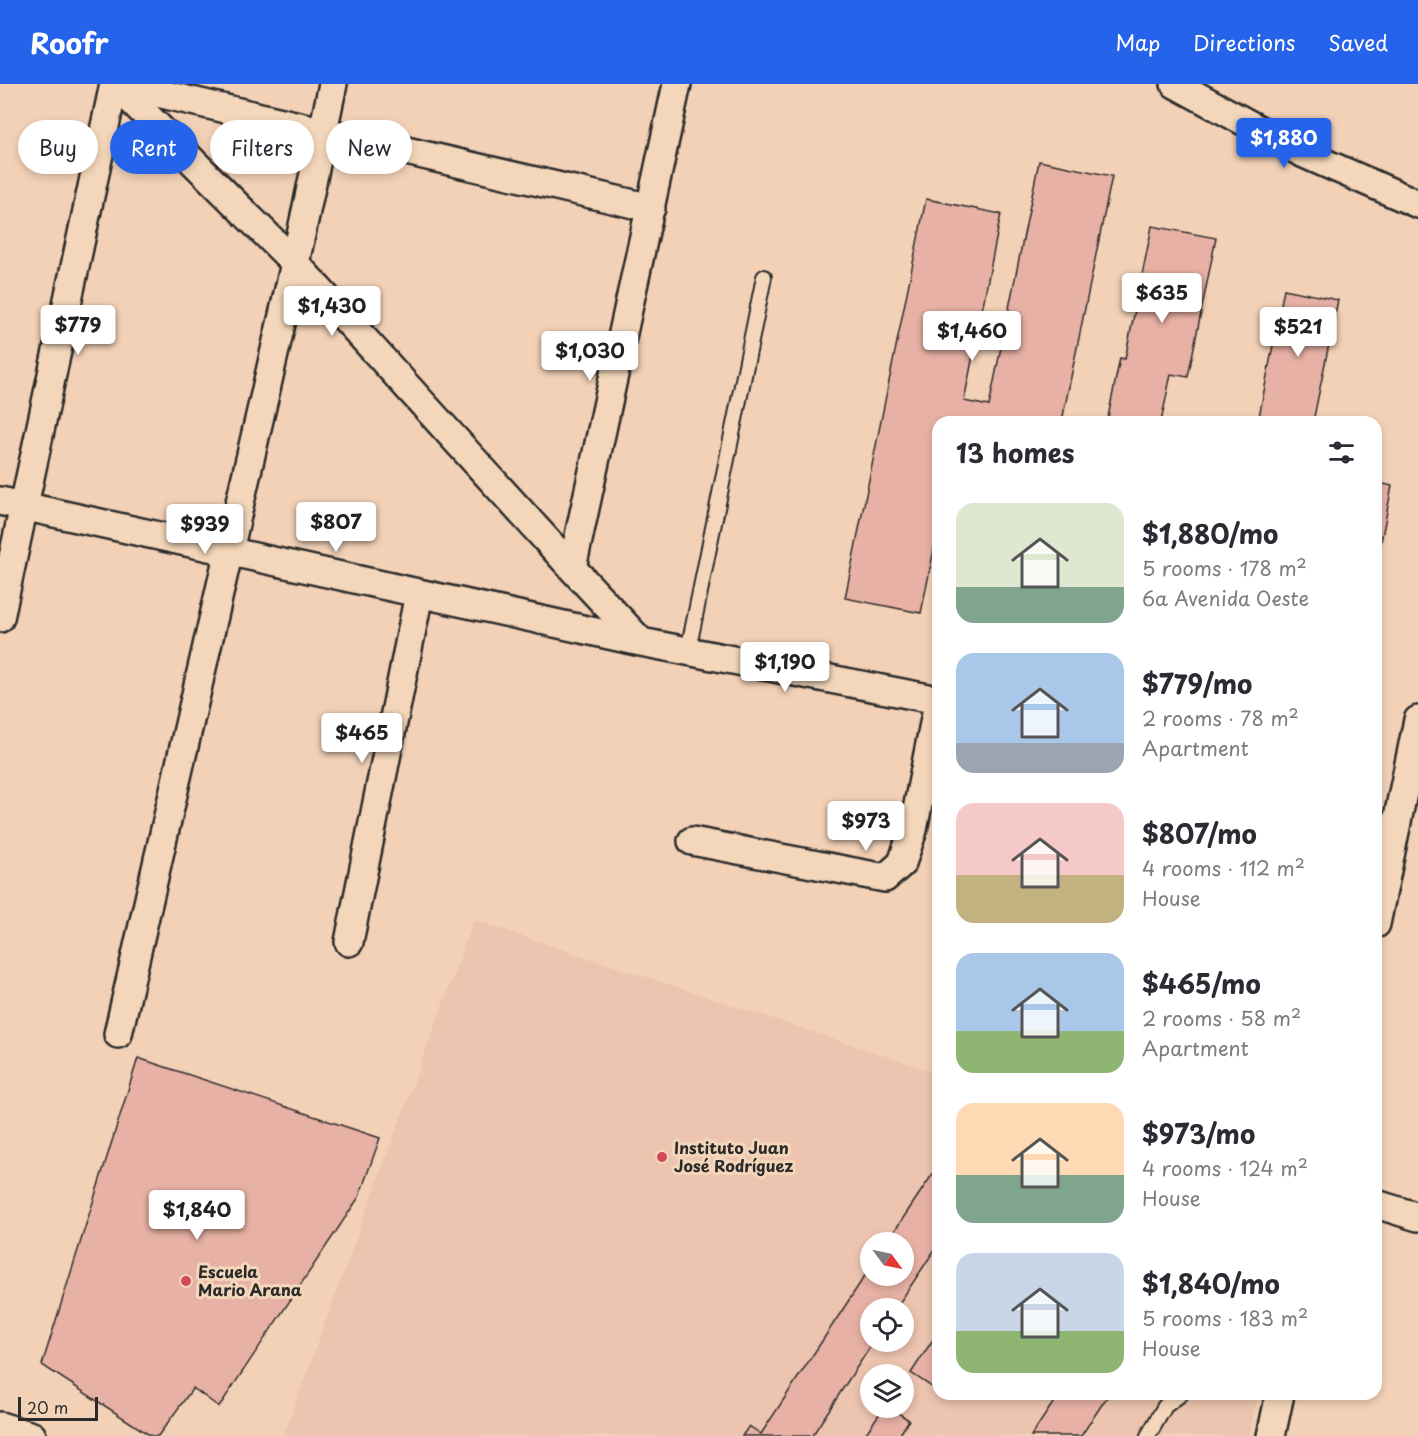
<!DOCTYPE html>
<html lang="en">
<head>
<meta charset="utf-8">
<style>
	:root { --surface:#fff; --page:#f2f2f3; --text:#2b2b33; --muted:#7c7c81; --accent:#2563eb }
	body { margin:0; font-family:"Playpen Sans",sans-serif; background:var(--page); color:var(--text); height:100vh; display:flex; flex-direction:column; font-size:22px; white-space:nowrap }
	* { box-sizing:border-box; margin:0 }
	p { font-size:20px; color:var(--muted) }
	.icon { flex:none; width:33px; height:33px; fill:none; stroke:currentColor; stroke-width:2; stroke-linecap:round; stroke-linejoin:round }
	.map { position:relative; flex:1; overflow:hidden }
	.panel { position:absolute; left:932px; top:332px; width:450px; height:984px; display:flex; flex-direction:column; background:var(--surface); border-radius:18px; box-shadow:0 3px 9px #0003 }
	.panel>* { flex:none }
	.top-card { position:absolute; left:18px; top:36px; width:570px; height:54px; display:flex; gap:12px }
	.needle { width:39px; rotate:123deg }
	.tools { position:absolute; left:860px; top:1148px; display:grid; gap:12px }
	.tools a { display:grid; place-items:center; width:54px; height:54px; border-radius:50%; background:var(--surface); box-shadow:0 3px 9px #0003; font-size:30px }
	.scale { position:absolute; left:18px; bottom:15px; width:80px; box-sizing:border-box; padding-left:6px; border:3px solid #2b2b2b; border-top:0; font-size:16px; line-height:21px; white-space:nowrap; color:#2b2b2b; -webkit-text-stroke:4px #f4d7ba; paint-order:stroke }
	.price { position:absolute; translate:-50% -51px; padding:0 14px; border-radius:6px; background:#fff; color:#222; font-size:20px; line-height:39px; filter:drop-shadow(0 2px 3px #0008) }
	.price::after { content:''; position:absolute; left:50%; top:36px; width:18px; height:14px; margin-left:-9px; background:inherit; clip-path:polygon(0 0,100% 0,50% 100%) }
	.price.selected { background:var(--accent); color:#fff }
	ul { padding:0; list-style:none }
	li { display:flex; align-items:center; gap:18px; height:150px; padding:0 24px }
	li span { display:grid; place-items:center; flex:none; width:168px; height:120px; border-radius:18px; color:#555 }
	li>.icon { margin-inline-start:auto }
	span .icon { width:72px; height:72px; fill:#fffc; stroke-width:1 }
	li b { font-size:26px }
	h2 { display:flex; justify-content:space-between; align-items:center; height:72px; padding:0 24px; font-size:26px }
	.tag { padding:0 21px; border-radius:27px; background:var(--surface); box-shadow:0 3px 9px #0003; font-size:21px; line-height:54px }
	.tag.selected { background:var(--accent); color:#fff }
	header { display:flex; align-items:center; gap:36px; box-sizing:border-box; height:84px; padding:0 30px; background:var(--accent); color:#fff }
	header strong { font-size:28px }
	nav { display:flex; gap:33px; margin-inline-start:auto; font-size:21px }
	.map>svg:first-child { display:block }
</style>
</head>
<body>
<header>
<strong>Roofr</strong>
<nav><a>Map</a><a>Directions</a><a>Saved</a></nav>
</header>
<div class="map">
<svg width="1418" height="1352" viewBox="0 0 1418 1352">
	<rect width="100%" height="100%" fill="#f3d1b7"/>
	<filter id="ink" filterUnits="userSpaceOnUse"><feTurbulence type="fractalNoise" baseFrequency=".0167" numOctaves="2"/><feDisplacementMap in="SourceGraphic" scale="12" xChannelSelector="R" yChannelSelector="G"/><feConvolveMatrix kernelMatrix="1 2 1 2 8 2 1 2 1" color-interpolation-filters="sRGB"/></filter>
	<g filter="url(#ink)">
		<path fill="#ecc4af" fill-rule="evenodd" d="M474 836 937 989 938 1310H1258L1249 1352H290L285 1347ZM870 1158H903V1191H870ZM870 1224H903V1257H870ZM870 1290H903V1323H870Z"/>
		<path fill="#e8b1a5" stroke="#2b2b2b" stroke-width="1.5" d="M1039 77 1112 92 1062 337 1067 338H938V446L921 529 845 514 926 115 1001 130 964 317 989 322Z
			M1152 142 1216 154 1188 293 1171 290 1161 338H1107L1120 274 1125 275Z
			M1284 205 1338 216 1313 338H1258Z
			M1376 398 1392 402 1377 478 1376 477Z
			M138 974 380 1054 359 1113 219 1323 193 1304 158 1352H151L42 1281Z
			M938 1082V1161L896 1224H870V1257H874L812 1352H742L749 1342 761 1350 870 1184V1191H903V1158H887Z
			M938 1248V1307L911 1289Z
			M1059 1310H1109L1081 1352H1031Z
			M884 1323H889L909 1336 899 1352H864Z"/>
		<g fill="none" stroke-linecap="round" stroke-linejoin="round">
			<g stroke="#2b2b2b" stroke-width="18">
				<path id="service" d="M688 567 764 193
					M1148 1352 1165 1322 1181 1310"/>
			</g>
			<g stroke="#2b2b2b" stroke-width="32">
				<path id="minor" d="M115 0 295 179 572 484
					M119 0 651 124
					M1175 0 1302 69 1418 120
					M0 417 641 558 938 616
					M0 534 114 0
					M641 558 572 484 677 0
					M692 757 885 794 902 779 913 746 938 619
					M1376 840 1418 636
					M349 858 419 510
					M118 950 295 179 333 0
					M1376 1120 1418 1133
					M0 1342 32 1352
					M1271 1352 1280 1310"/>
			</g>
			<use href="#service" stroke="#f4d7ba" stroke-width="14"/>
			<use href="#minor" stroke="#f4d7ba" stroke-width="27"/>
		</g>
	</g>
	<g fill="#d1495b" stroke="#f4d7ba" stroke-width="2">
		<circle cx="662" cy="1073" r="6"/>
		<circle cx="186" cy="1197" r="6"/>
	</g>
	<g text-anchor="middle" stroke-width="6" stroke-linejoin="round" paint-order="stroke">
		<g font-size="16" font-weight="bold" fill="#2b2b2b" stroke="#f4d7ba" text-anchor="start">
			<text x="674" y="1070">Instituto Juan<tspan x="674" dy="18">José Rodríguez</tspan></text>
			<text x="198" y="1194">Escuela<tspan x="198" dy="18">Mario Arana</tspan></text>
		</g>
	</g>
</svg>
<div class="tools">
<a><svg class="needle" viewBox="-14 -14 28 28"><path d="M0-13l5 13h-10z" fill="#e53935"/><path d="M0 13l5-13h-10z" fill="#7c7c81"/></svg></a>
<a><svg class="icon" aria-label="locate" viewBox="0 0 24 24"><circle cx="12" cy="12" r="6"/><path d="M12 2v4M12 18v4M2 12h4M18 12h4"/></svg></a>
<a><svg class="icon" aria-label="layers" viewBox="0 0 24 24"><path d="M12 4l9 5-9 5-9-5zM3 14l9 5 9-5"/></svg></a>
</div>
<div class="scale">20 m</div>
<b class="price selected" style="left:1284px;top:85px">$1,880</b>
<b class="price" style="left:1162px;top:240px">$635</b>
<b class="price" style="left:332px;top:253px">$1,430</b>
<b class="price" style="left:78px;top:272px">$779</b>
<b class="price" style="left:1298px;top:274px">$521</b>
<b class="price" style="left:972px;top:278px">$1,460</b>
<b class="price" style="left:590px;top:298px">$1,030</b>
<b class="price" style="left:336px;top:469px">$807</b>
<b class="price" style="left:205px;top:471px">$939</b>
<b class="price" style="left:785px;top:609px">$1,190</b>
<b class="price" style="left:362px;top:680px">$465</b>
<b class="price" style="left:866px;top:768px">$973</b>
<b class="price" style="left:197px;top:1157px">$1,840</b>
<div class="top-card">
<a class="tag">Buy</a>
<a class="tag selected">Rent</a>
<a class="tag">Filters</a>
<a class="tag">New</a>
</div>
<section class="panel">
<h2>13 homes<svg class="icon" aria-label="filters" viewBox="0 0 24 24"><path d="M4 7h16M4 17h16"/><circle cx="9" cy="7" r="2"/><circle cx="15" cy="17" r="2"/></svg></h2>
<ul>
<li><span style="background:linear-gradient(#dfe7d0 70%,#7fa58c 0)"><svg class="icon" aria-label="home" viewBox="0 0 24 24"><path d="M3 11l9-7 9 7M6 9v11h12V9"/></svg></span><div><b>$1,880/mo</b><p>5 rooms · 178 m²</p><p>6a Avenida Oeste</p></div></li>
<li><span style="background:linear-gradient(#a9c7e8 75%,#9aa5b1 0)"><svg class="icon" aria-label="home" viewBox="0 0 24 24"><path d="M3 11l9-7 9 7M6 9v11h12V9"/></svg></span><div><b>$779/mo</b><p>2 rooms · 78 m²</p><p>Apartment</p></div></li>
<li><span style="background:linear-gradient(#f6c9c9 60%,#c2b280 0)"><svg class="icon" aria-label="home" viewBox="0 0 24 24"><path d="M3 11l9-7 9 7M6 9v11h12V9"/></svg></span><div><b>$807/mo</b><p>4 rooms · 112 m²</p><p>House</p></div></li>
<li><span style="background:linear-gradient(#a9c7e8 65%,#8fb573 0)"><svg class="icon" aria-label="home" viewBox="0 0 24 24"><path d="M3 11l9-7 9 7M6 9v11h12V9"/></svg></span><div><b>$465/mo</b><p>2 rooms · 58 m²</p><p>Apartment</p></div></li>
<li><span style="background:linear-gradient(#ffd9b3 60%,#7fa58c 0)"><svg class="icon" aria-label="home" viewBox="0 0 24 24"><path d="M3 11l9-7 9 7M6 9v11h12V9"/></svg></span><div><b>$973/mo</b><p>4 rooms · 124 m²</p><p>House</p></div></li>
<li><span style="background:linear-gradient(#c9d6e8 65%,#8fb573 0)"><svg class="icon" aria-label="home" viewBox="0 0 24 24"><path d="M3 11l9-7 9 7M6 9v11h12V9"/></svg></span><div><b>$1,840/mo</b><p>5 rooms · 183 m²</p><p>House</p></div></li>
</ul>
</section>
</div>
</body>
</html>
